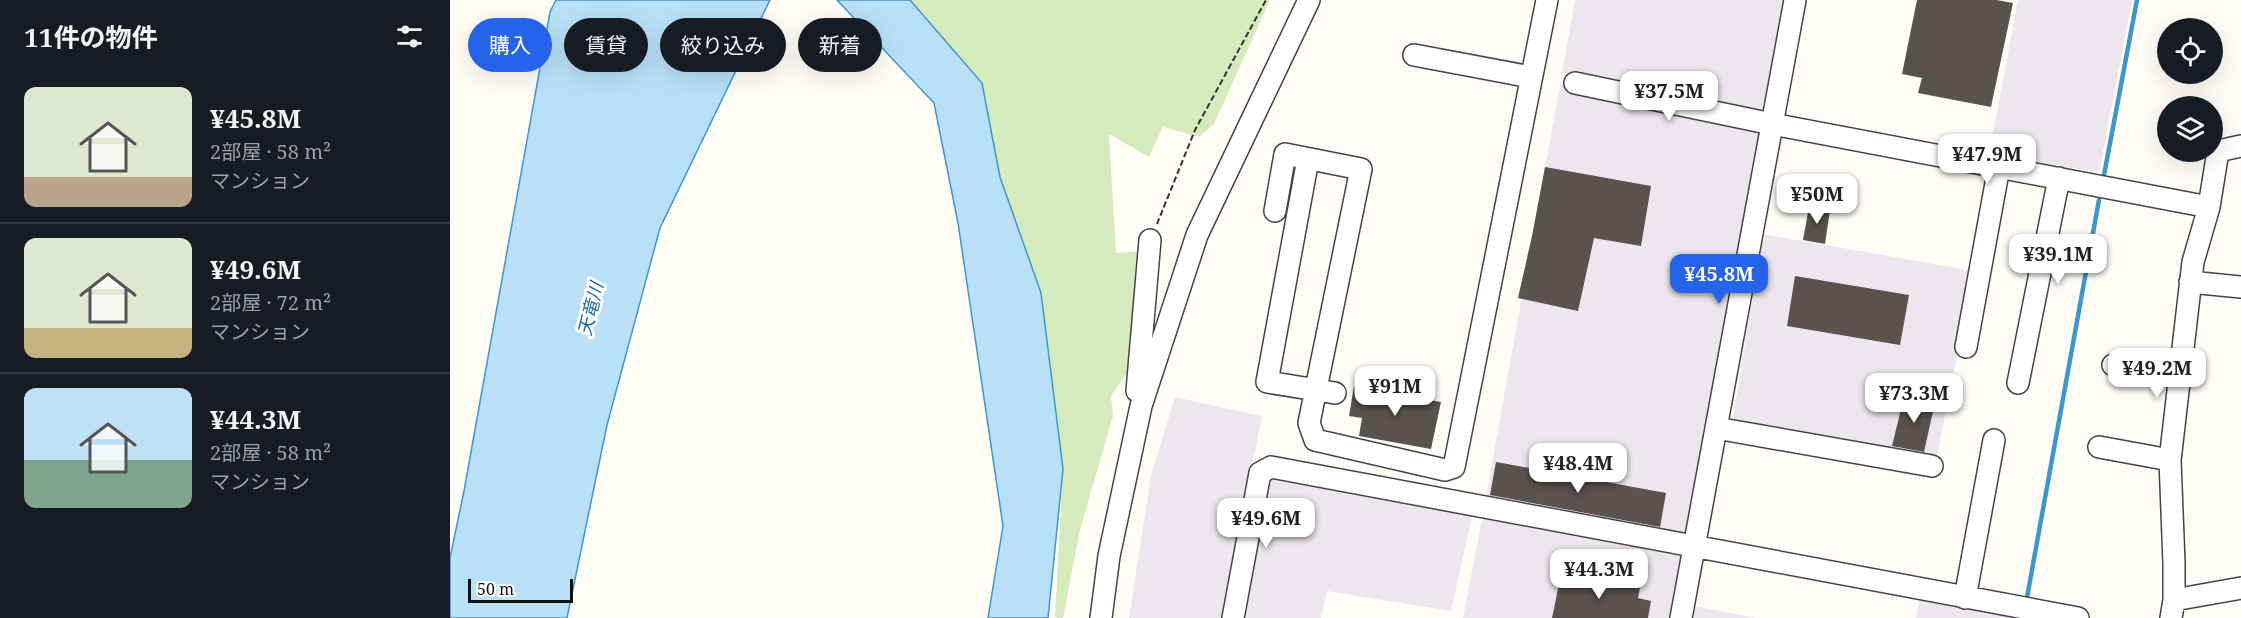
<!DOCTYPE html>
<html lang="ja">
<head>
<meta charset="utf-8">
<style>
	:root { --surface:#171b24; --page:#242831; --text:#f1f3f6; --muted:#9ea1a6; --line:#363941; --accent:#2563eb }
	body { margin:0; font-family:"Noto Serif","Noto Sans JP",serif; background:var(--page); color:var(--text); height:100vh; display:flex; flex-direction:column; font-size:22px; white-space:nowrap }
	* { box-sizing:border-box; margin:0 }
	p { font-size:20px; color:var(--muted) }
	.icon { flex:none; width:33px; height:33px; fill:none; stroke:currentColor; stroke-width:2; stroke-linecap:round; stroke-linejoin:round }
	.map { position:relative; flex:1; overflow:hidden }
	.side { display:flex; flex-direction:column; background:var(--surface); width:450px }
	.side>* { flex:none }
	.guide { position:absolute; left:18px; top:18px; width:570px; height:54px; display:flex; gap:12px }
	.controls { position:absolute; left:1707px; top:18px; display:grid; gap:12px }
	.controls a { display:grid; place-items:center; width:66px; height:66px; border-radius:50%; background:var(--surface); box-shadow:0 6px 24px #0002; font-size:30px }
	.scale { position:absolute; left:18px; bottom:15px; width:105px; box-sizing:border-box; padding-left:6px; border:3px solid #111; border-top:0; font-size:16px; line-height:21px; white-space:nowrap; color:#111; -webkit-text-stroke:4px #fff; paint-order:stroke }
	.price { position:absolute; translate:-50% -51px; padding:0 14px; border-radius:12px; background:#fff; color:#222; font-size:20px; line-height:39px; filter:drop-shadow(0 2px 3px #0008) }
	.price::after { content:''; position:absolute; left:50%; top:36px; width:18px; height:14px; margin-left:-9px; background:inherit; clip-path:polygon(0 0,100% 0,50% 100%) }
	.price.selected { background:var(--accent); color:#fff }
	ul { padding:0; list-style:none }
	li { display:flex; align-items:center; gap:18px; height:150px; padding:0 24px }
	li+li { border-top:2px solid var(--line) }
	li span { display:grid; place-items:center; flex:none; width:168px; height:120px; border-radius:12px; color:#555 }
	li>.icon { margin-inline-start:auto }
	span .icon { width:72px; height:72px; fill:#fffc; stroke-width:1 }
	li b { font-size:26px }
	h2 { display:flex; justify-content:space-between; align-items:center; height:72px; padding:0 24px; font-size:26px }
	.chip { padding:0 21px; border-radius:27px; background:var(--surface); box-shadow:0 6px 24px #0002; font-size:21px; line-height:54px }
	.chip.selected { background:var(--accent); color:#fff }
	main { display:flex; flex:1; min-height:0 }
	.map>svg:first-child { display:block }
</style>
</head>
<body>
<main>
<section class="side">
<h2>11件の物件<svg class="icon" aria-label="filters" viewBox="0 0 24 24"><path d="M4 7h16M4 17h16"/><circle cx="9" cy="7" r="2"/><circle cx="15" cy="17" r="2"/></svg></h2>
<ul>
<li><span style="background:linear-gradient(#dfe7d0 75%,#b9a48a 0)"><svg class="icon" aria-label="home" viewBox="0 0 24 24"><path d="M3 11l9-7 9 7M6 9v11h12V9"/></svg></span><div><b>¥45.8M</b><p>2部屋 · 58 m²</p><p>マンション</p></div></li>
<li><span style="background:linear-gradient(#dfe7d0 75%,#c2b280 0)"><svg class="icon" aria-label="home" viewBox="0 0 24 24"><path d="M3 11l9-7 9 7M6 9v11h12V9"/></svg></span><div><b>¥49.6M</b><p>2部屋 · 72 m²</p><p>マンション</p></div></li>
<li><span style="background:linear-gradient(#bfe0f5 60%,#7fa58c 0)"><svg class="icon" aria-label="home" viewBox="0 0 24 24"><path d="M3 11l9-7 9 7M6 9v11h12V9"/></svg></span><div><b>¥44.3M</b><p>2部屋 · 58 m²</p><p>マンション</p></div></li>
</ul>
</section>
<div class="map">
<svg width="1791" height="618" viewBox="0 0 1791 618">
	<rect width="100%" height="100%" fill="#fffdf5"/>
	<path fill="#eee6ef" d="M1125 0H1338L1316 114 1112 73Z
		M1568 0H1682L1649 172 1539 155Z
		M1110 85 1315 128 1239 538 1035 502Z
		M1313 234 1524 271 1487 455 1282 423Z
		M725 397 812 416 773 618H679L701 475Z
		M819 475 1023 512 1001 611 877 591 871 618H791Z
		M1033 514 1237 551 1225 618H1013Z
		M1470 594 1565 614 1568 618H1466Z
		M1245 606 1306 618H1243Z"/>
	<path fill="#d5ebbd" d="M460 0H820L764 124 749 137 713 127 699 157 659 134 666 253 692 251 681 367 661 396 663 416 630 530 613 618 605 617 613 469 591 293 550 177 532 83Z"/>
	<path fill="#b9e0f7" stroke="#3f96cf" stroke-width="1.5" d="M106 0H320L210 228 157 425 117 618H0V558L14 491 100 12Z
		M387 0H460L532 83 550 177 591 293 613 469 598 618H538L553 526 508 223 484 103Z"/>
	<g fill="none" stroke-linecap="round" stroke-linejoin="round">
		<path stroke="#3f96cf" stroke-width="4.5" d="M1654 175 1687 0
			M1576 603 1649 200"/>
	</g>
	<path fill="#5a524d" d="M1467 0H1547L1563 3 1541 107 1468 93 1472 78 1452 74Z
		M1095 167 1201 186 1191 246 1144 238 1128 311 1068 298 1082 236Z
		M1359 207 1380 210 1375 244 1353 240Z
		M1345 276 1459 295 1450 345 1337 326Z
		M904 386 991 402 981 449 909 436 912 418 899 416Z
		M1454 397 1485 402 1474 452 1442 446Z
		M1046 462 1216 493 1210 527 1040 495Z
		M1122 575 1190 588 1188 598 1201 601 1198 618H1102L1109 584 1120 585Z"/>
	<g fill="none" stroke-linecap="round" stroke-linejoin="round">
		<g stroke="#444" stroke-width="24">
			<path id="minor" d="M964 55 1081 77
				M1125 83 1322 124 1759 207
				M858 159 817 382 885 393
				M825 211 835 154 911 169 859 423 865 440 995 470 1004 467 1097 0
				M1740 282 1791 287
				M1516 347 1549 167
				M1663 365 1729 377
				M1568 383 1609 178
				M687 391 700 240
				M1266 428 1482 466
				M1649 447 1720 460
				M1515 598 1544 440
				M1724 600 1791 588
				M651 618 659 556 691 406 747 235 859 0
				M783 618 810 473 821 467 1628 618
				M1231 618 1345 0
				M1721 618 1724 600V563L1720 460 1743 262 1759 207 1768 151 1791 146"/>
		</g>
		<path stroke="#333" stroke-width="2" stroke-dasharray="6 3" stroke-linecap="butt" d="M707 224 745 130 816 0"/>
		<use href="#minor" stroke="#fff" stroke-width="21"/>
	</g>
	<g text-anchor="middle" stroke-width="6" stroke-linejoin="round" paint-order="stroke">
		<g font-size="18" font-style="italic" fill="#1768a6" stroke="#fff">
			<text transform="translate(141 309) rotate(-76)" y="6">天竜川</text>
		</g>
	</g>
</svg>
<div class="controls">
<a><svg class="icon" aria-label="locate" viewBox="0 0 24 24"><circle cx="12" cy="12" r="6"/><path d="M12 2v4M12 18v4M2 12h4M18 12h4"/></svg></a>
<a><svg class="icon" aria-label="layers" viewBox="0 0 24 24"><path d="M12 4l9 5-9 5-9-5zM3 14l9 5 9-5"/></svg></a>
</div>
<div class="scale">50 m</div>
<b class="price" style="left:1219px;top:122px">¥37.5M</b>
<b class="price" style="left:1537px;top:185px">¥47.9M</b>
<b class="price" style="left:1367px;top:225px">¥50M</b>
<b class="price" style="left:1608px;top:285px">¥39.1M</b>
<b class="price selected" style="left:1269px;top:305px">¥45.8M</b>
<b class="price" style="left:1707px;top:399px">¥49.2M</b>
<b class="price" style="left:945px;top:417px">¥91M</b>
<b class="price" style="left:1464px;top:424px">¥73.3M</b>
<b class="price" style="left:1128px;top:494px">¥48.4M</b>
<b class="price" style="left:816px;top:549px">¥49.6M</b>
<b class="price" style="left:1149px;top:600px">¥44.3M</b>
<div class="guide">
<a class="chip selected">購入</a>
<a class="chip">賃貸</a>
<a class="chip">絞り込み</a>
<a class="chip">新着</a>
</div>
</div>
</main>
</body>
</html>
